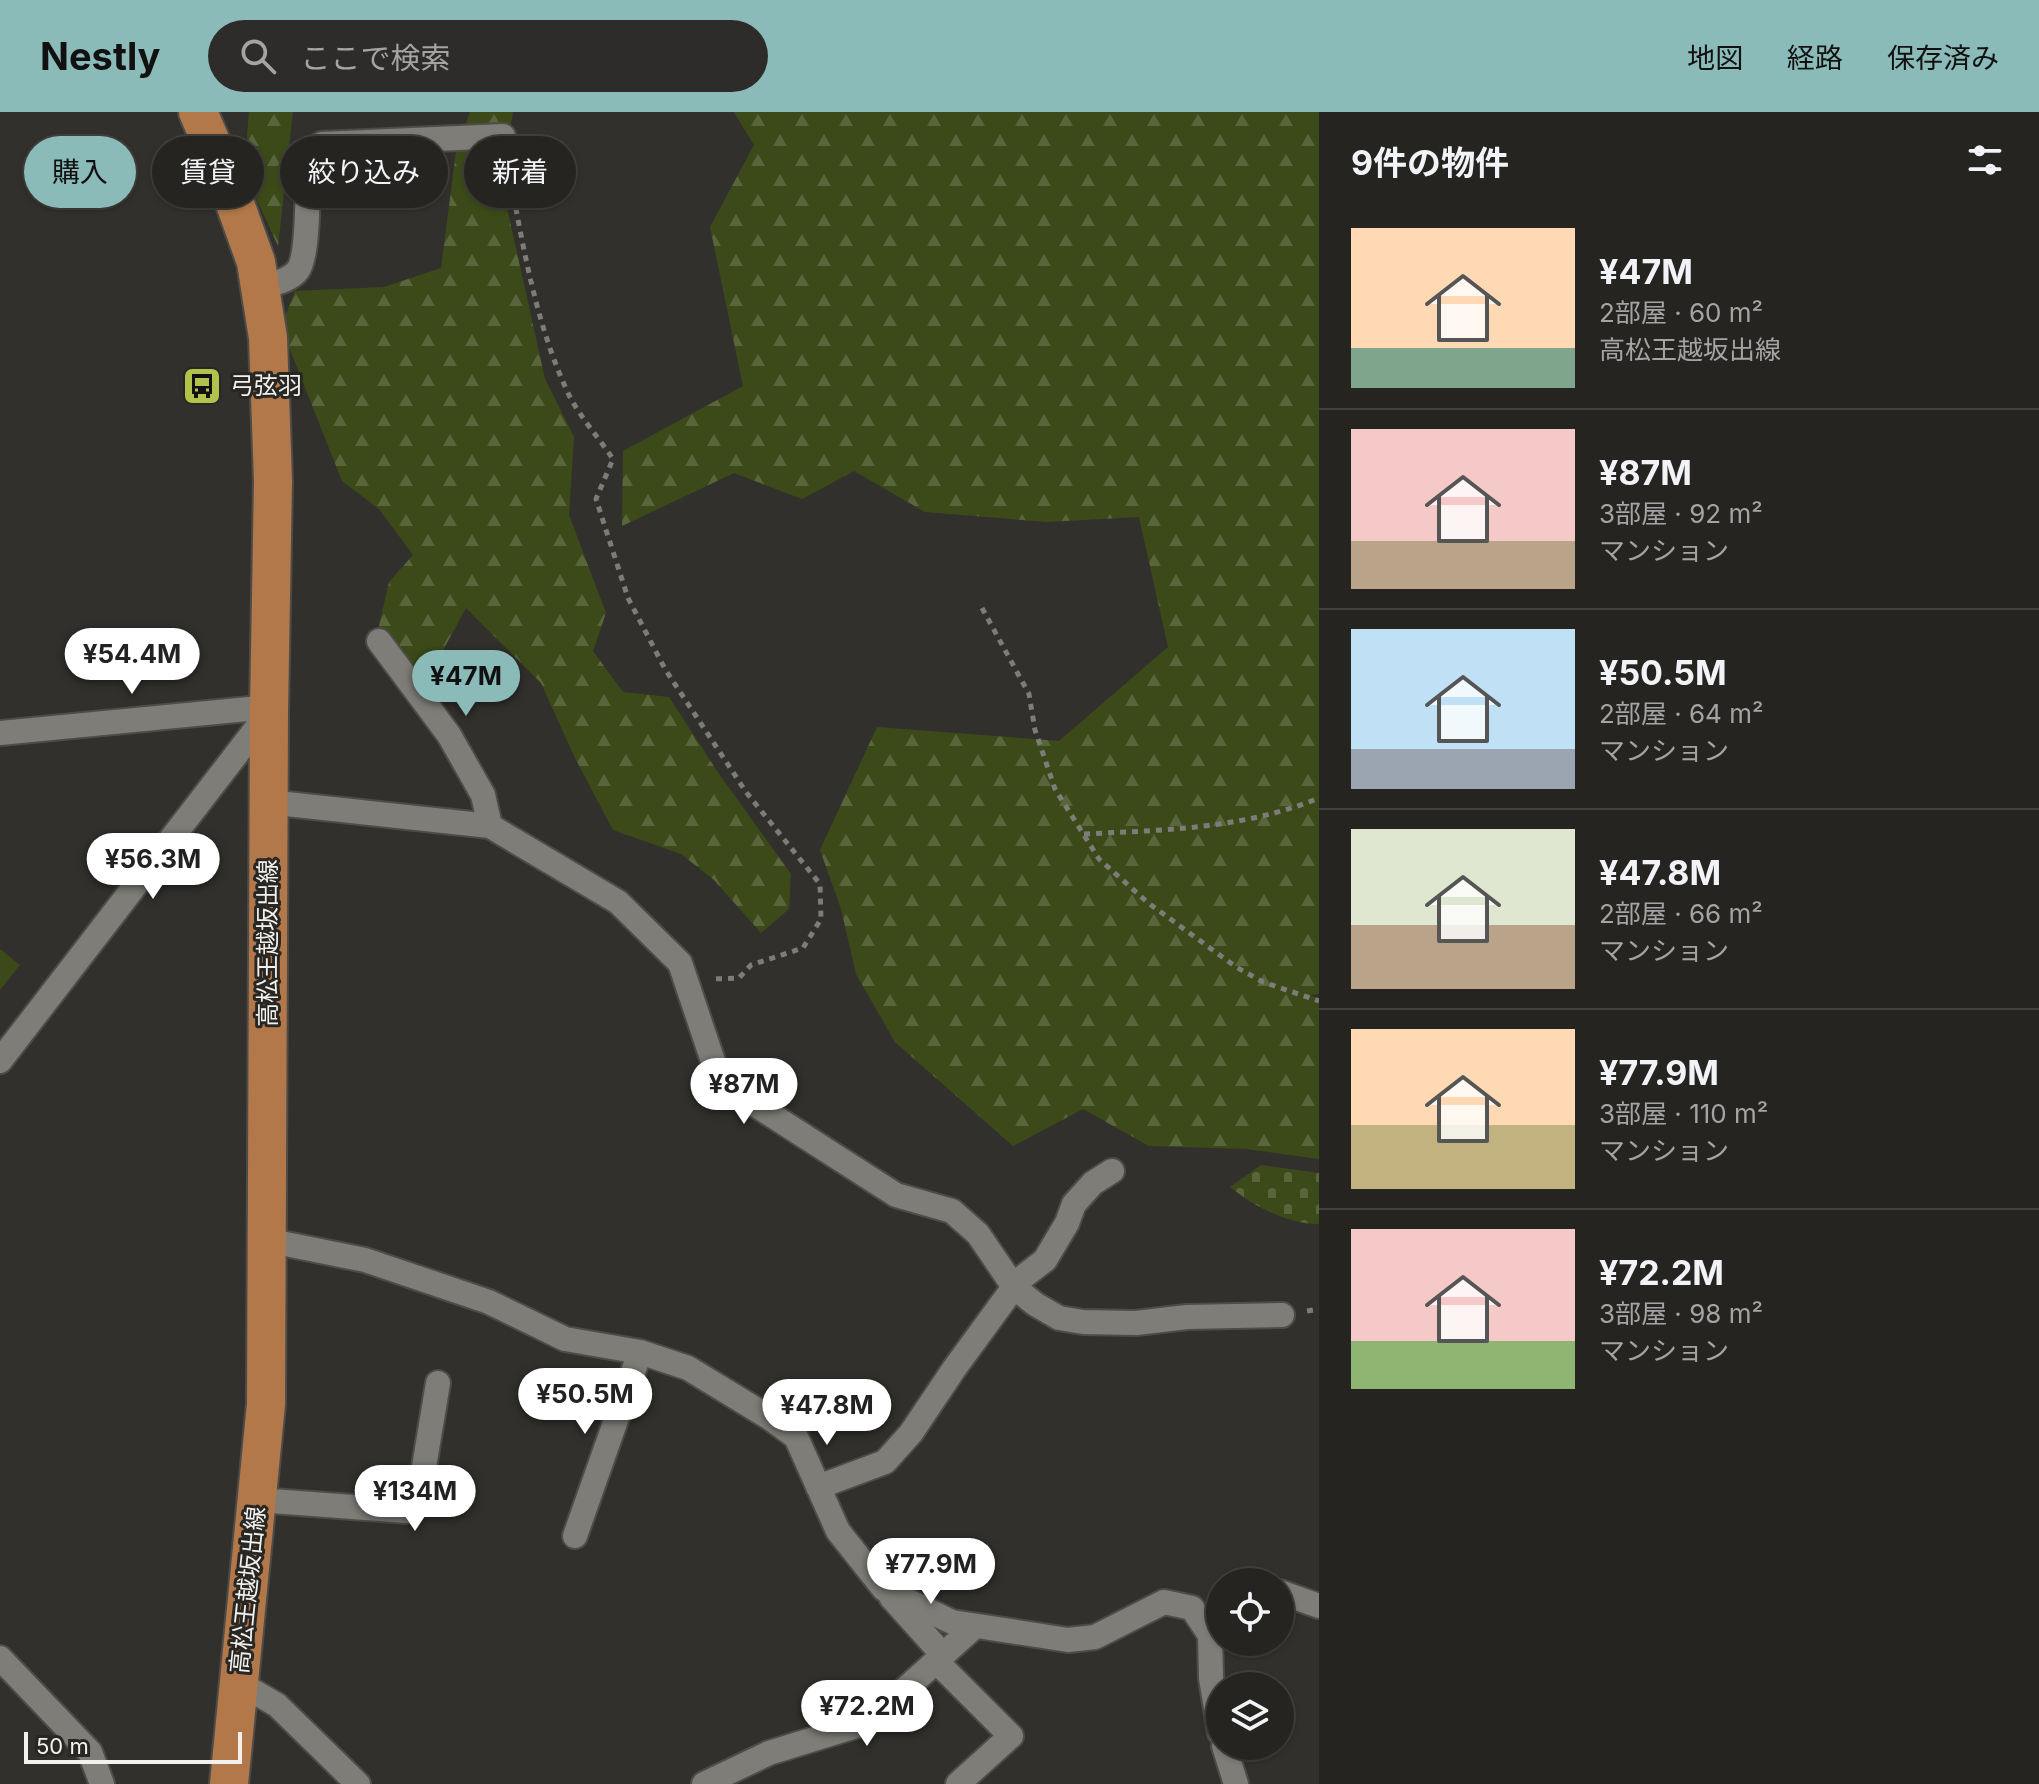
<!DOCTYPE html>
<html lang="ja">
<head>
<meta charset="utf-8">
<style>
	:root { --surface:#262421; --page:#2e2c2a; --text:#f1f3f6; --muted:#a4a4a5; --line:#42413f; --accent:#8bbbb9 }
	body { margin:0; font-family:Inter,"Noto Sans JP",sans-serif; background:var(--page); color:var(--text); height:100vh; display:flex; flex-direction:column; font-size:30px; white-space:nowrap }
	* { box-sizing:border-box; margin:0 }
	p { font-size:26px; color:var(--muted) }
	.icon { flex:none; width:44px; height:44px; fill:none; stroke:currentColor; stroke-width:2; stroke-linecap:round; stroke-linejoin:round }
	.map { position:relative; flex:1; overflow:hidden }
	.panel { display:flex; flex-direction:column; background:var(--surface); width:720px }
	.panel>* { flex:none }
	.banner { position:absolute; left:24px; top:24px; width:760px; height:72px; display:flex; gap:16px }
	.buttons { position:absolute; left:1206px; top:1456px; display:grid; gap:16px }
	.buttons a { display:grid; place-items:center; width:88px; height:88px; border-radius:50%; background:var(--surface); box-shadow:0 2px 6px #0004,0 0 0 2px var(--line); font-size:40px }
	.scale { position:absolute; left:24px; bottom:20px; width:218px; box-sizing:border-box; padding-left:8px; border:4px solid #f2f1ee; border-top:0; font-size:22px; line-height:28px; white-space:nowrap; color:#f2f1ee; -webkit-text-stroke:6px #282723; paint-order:stroke }
	.price { position:absolute; translate:-50% -68px; padding:0 18px; border-radius:28px; background:#fff; color:#222; font-size:26px; line-height:52px; filter:drop-shadow(0 2px 4px #0008) }
	.price::after { content:''; position:absolute; left:50%; top:48px; width:24px; height:18px; margin-left:-12px; background:inherit; clip-path:polygon(0 0,100% 0,50% 100%) }
	.price.selected { background:var(--accent); color:#111 }
	ul { padding:0; list-style:none }
	li { display:flex; align-items:center; gap:24px; height:200px; padding:0 32px }
	li+li { border-top:2px solid var(--line) }
	li span { display:grid; place-items:center; flex:none; width:224px; height:160px; border-radius:0px; color:#555 }
	li>.icon { margin-inline-start:auto }
	span .icon { width:96px; height:96px; fill:#fffc; stroke-width:1 }
	li b { font-size:34px }
	h2 { display:flex; justify-content:space-between; align-items:center; height:96px; padding:0 32px; font-size:34px }
	.tag { padding:0 28px; border-radius:36px; background:var(--surface); box-shadow:0 2px 6px #0004,0 0 0 2px var(--line); font-size:28px; line-height:72px }
	.tag.selected { background:var(--accent); color:#111 }
	header { display:flex; align-items:center; gap:48px; box-sizing:border-box; height:112px; padding:0 40px; background:var(--accent); color:#111 }
	header strong { font-size:38px }
	nav { display:flex; gap:44px; margin-inline-start:auto; font-size:28px }
	.search { width:560px; height:72px; background:var(--page); display:flex; align-items:center; gap:20px; box-sizing:border-box; padding:0 28px; border-radius:44px; color:var(--muted); font-size:30px }
	main { display:flex; flex:1; min-height:0 }
	.map>svg:first-child { display:block }
</style>
</head>
<body>
<header>
<strong>Nestly</strong>
<div class="search"><svg class="icon" aria-label="search" viewBox="0 0 24 24"><circle cx="10" cy="10" r="6"/><path d="M15 15l6 6"/></svg>ここで検索</div>
<nav><a>地図</a><a>経路</a><a>保存済み</a></nav>
</header>
<main>
<div class="map">
<svg width="1319" height="1672" viewBox="0 0 1319 1672">
	<defs>
		<pattern id="forest-firs" width="22" height="20" patternUnits="userSpaceOnUse" patternTransform="scale(2)"><rect width="22" height="20" fill="#3c4a19"/><path d="M5 1l3.5 6h-7zM16 11l3.5 6h-7z" fill="#59653b"/></pattern>
		<pattern id="cemetery-stones" width="16" height="16" patternUnits="userSpaceOnUse" patternTransform="scale(2)"><rect width="16" height="16" fill="#3c4a19"/><path d="M2 7V4a2 2 0 0 1 4 0v3zM10 15v-3a2 2 0 0 1 4 0v3z" fill="#59653b"/></pattern>
	</defs>
	<rect width="100%" height="100%" fill="#32302c"/>
	<path fill="#3c4a19" d="M0 837 20 853 0 878Z"/>
	<path fill="url(#forest-firs)" d="M249 0H293L278 134 252 77 247 24Z
		M470 0H513L501 69 545 267 574 325 569 403 606 501 593 539 623 580 669 585 719 662 791 762 789 797 761 821 714 768 681 742 613 718 575 646 541 571 466 496 424 573 378 518 389 470 413 443 379 397 342 369 281 215 295 179 384 175 441 156 456 40Z
		M734 0H1319V882L1311 883 1319 888V1047L1246 1037 1149 1034 1083 997 1013 1034 895 930 856 862 841 797 820 738 877 615 1059 629 1168 535 1139 405 1047 410 925 400 854 359 802 387 734 361 622 414 623 339 743 274 710 115 754 33Z"/>
	<path fill="url(#cemetery-stones)" d="M1261 1053 1319 1061V1112C1288 1112 1253 1094 1230 1075Z"/>
	<g fill="none" stroke-linecap="round" stroke-linejoin="round">
		<g stroke="#4e4c49" stroke-width="28">
			<path id="minor" d="M259 176C272 172 290 169 298 158 310 141 307 63 308 40L322 32 503 24
				M379 529 449 623 483 683 490 714
				M0 621 269 595
				M268 690 490 714 618 790 680 851 720 970 896 1083 952 1099 978 1122 1014 1175 1035 1192 1059 1206 1083 1210 1136 1211 1187 1205 1282 1203
				M0 949 269 600
				M266 1128 365 1148 489 1190 565 1227 640 1240 688 1256 770 1306 796 1325 838 1419 884 1477 952 1510 1068 1528 1095 1525 1164 1490 1192 1496 1210 1523 1211 1566 1220 1621
				M818 1375 885 1350 911 1321 954 1257 1019 1168 1045 1148 1067 1111 1074 1092 1093 1071 1112 1059
				M258 1388 407 1399 419 1385 438 1271
				M575 1424 640 1240
				M1280 1480 1319 1494
				M891 1485 943 1543
				M0 1546 90 1640 102 1672
				M936 1549 1011 1624 958 1672
				M239 1571 277 1593 358 1672
				M1224 1634 1236 1672
				M704 1672 769 1641 869 1610 975 1514"/>
		</g>
		<g stroke="#4e4c49" stroke-width="42">
			<path id="primary" d="M198 0 223 58 256 150 268 226 273 369 269 600 266 1292 229 1672"/>
		</g>
		<path stroke="#7e7c79" stroke-width="5" stroke-dasharray="6 6" stroke-linecap="butt" d="M507 49C522 127 534 208 568 281 579 304 599 326 613 347L596 387 628 486 665 557 746 680 820 772 821 807 803 836 751 853 739 866 712 867
			M982 496 1029 582 1035 618 1055 677 1099 747 1147 790 1236 855 1263 870 1319 889
			M1084 722C1165 718 1243 717 1319 686
			M1307 1199 1319 1197"/>
		<use href="#minor" stroke="#7e7d78" stroke-width="24"/>
		<use href="#primary" stroke="#b27849" stroke-width="38"/>
	</g>
	<defs>
		<g id="bus-square" transform="scale(2)"><rect x="-9" y="-9" width="18" height="18" rx="4" fill="#b3c24b" stroke="#282723"/><path d="M-5-6H5V4H4V6H2V4H-2V6H-4V4H-5ZM-3.5-4V0h7V-4ZM-3.5 1.2v1.5H-2V1.2ZM2 1.2v1.5H3.5V1.2Z" fill="#111"/></g>
	</defs>
	<g fill-rule="evenodd">
		<use href="#bus-square" x="202" y="274"/>
	</g>
	<g text-anchor="middle" stroke-width="6" stroke-linejoin="round" paint-order="stroke">
		<g font-size="24" fill="#f2f1ee" stroke="#282723" text-anchor="start">
			<text x="230" y="282">弓弦羽</text>
		</g>
		<g font-size="24" fill="#f2f1ee" stroke="#282723">
			<text transform="translate(268 831) rotate(-90)" y="8">高松王越坂出線</text>
			<text transform="translate(248 1478) rotate(-84)" y="8">高松王越坂出線</text>
		</g>
	</g>
</svg>
<div class="buttons">
<a><svg class="icon" aria-label="locate" viewBox="0 0 24 24"><circle cx="12" cy="12" r="6"/><path d="M12 2v4M12 18v4M2 12h4M18 12h4"/></svg></a>
<a><svg class="icon" aria-label="layers" viewBox="0 0 24 24"><path d="M12 4l9 5-9 5-9-5zM3 14l9 5 9-5"/></svg></a>
</div>
<div class="scale">50 m</div>
<b class="price" style="left:132px;top:584px">¥54.4M</b>
<b class="price selected" style="left:466px;top:606px">¥47M</b>
<b class="price" style="left:153px;top:789px">¥56.3M</b>
<b class="price" style="left:744px;top:1014px">¥87M</b>
<b class="price" style="left:585px;top:1324px">¥50.5M</b>
<b class="price" style="left:827px;top:1335px">¥47.8M</b>
<b class="price" style="left:415px;top:1421px">¥134M</b>
<b class="price" style="left:931px;top:1494px">¥77.9M</b>
<b class="price" style="left:867px;top:1636px">¥72.2M</b>
<div class="banner">
<a class="tag selected">購入</a>
<a class="tag">賃貸</a>
<a class="tag">絞り込み</a>
<a class="tag">新着</a>
</div>
</div>
<section class="panel">
<h2>9件の物件<svg class="icon" aria-label="filters" viewBox="0 0 24 24"><path d="M4 7h16M4 17h16"/><circle cx="9" cy="7" r="2"/><circle cx="15" cy="17" r="2"/></svg></h2>
<ul>
<li><span style="background:linear-gradient(#ffd9b3 75%,#7fa58c 0)"><svg class="icon" aria-label="home" viewBox="0 0 24 24"><path d="M3 11l9-7 9 7M6 9v11h12V9"/></svg></span><div><b>¥47M</b><p>2部屋 · 60 m²</p><p>高松王越坂出線</p></div></li>
<li><span style="background:linear-gradient(#f6c9c9 70%,#b9a48a 0)"><svg class="icon" aria-label="home" viewBox="0 0 24 24"><path d="M3 11l9-7 9 7M6 9v11h12V9"/></svg></span><div><b>¥87M</b><p>3部屋 · 92 m²</p><p>マンション</p></div></li>
<li><span style="background:linear-gradient(#bfe0f5 75%,#9aa5b1 0)"><svg class="icon" aria-label="home" viewBox="0 0 24 24"><path d="M3 11l9-7 9 7M6 9v11h12V9"/></svg></span><div><b>¥50.5M</b><p>2部屋 · 64 m²</p><p>マンション</p></div></li>
<li><span style="background:linear-gradient(#dfe7d0 60%,#b9a48a 0)"><svg class="icon" aria-label="home" viewBox="0 0 24 24"><path d="M3 11l9-7 9 7M6 9v11h12V9"/></svg></span><div><b>¥47.8M</b><p>2部屋 · 66 m²</p><p>マンション</p></div></li>
<li><span style="background:linear-gradient(#ffd9b3 60%,#c2b280 0)"><svg class="icon" aria-label="home" viewBox="0 0 24 24"><path d="M3 11l9-7 9 7M6 9v11h12V9"/></svg></span><div><b>¥77.9M</b><p>3部屋 · 110 m²</p><p>マンション</p></div></li>
<li><span style="background:linear-gradient(#f6c9c9 70%,#8fb573 0)"><svg class="icon" aria-label="home" viewBox="0 0 24 24"><path d="M3 11l9-7 9 7M6 9v11h12V9"/></svg></span><div><b>¥72.2M</b><p>3部屋 · 98 m²</p><p>マンション</p></div></li>
</ul>
</section>
</main>
</body>
</html>
